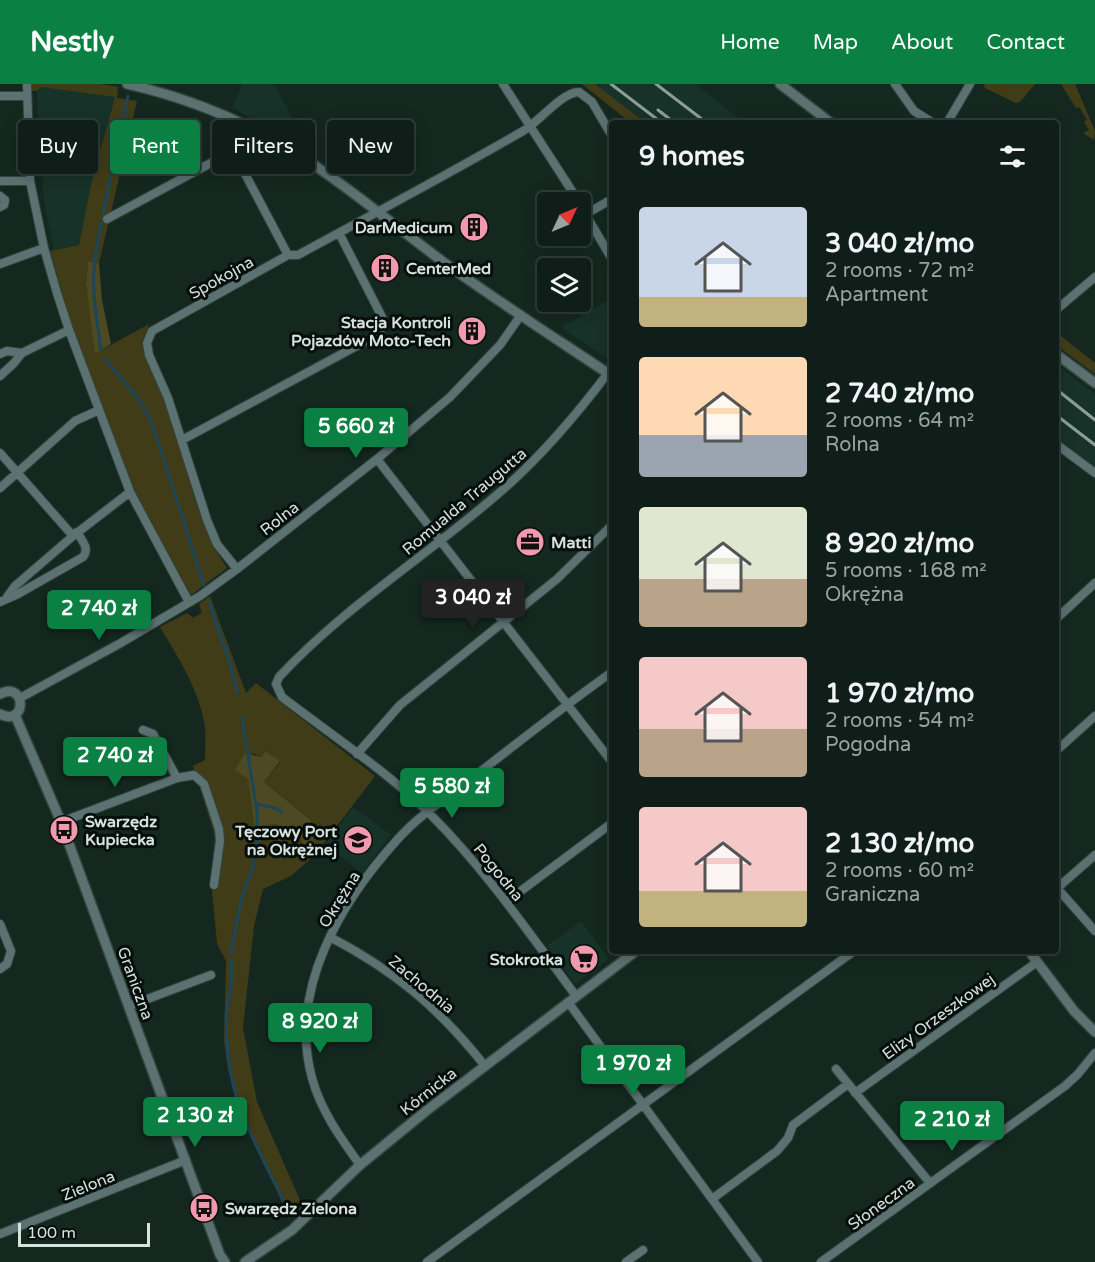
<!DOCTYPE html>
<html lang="en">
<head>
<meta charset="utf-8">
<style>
	:root { --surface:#0f1e18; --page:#182721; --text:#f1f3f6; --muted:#9ba2a2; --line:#2f3c37; --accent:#0b8043 }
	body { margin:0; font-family:"Varela Round",sans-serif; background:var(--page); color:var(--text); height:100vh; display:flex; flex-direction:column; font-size:22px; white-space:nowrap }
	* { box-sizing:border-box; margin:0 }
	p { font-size:20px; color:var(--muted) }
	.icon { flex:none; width:33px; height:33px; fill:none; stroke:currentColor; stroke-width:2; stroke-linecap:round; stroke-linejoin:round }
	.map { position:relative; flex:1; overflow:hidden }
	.details { position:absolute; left:609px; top:36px; width:450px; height:834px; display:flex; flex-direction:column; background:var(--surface); border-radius:6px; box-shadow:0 3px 15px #0003,0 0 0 2px var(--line) }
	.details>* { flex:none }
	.top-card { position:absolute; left:18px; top:36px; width:501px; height:54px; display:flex; gap:12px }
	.needle { width:39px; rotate:46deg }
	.fabs { position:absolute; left:537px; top:108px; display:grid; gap:12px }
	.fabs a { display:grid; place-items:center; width:54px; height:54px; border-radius:6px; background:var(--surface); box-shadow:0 3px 15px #0003,0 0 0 2px var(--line); font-size:30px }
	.scale { position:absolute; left:18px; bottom:15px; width:132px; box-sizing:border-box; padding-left:6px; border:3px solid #d6e2dd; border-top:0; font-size:16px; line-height:21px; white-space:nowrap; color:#d6e2dd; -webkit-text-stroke:4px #060e0b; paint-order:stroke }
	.price { position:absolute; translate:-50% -51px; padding:0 14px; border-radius:6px; background:var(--accent); color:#fff; font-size:20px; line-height:39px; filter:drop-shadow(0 2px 3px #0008) }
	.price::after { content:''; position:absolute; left:50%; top:36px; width:18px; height:14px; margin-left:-9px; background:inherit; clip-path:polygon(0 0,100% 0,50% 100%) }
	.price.current { background:#222; color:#fff }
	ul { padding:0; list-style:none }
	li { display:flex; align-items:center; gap:18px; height:150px; padding:0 30px }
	li span { display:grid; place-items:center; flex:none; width:168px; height:120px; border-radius:6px; color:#555 }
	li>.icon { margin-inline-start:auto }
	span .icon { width:72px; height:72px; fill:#fffc; stroke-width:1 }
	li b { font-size:26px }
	h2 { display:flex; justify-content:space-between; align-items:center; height:72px; padding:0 30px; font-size:26px }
	.chip { padding:0 21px; border-radius:6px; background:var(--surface); box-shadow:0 3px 15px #0003,0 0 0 2px var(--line); font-size:21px; line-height:54px }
	.chip.current { background:var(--accent); color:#fff }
	header { display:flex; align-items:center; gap:36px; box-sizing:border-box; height:84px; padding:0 30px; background:var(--accent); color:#fff }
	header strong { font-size:28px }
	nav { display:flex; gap:33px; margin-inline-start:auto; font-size:21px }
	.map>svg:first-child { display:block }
</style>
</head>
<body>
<header>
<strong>Nestly</strong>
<nav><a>Home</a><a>Map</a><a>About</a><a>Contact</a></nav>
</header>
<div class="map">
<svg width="1095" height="1178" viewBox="0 0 1095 1178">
	<rect width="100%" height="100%" fill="#142820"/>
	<path fill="#173228" d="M242 0H270L272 2 275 1 300 50 296 58 232 24Z
		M595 0H695L745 39H646Z
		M41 3 115 13 92 96 79 161 54 166 44 117 39 52 37 7Z
		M612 214V278L561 243Z
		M1056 280 1095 310V385L1056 355Z
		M353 723 391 751 362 789 325 760Z
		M581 837 609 875 575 900 547 862Z"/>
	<path fill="#413c18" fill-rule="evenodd" d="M32 0H100L118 3 117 14 137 17 99 179 88 177 86 200 96 269 149 240 142 259C149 276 157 293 163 310 185 368 192 432 227 484L191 511 133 404 72 243 50 167 79 161 92 96 115 13 41 3 37 7H32Z
		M582 0H595L646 39H631Z
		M984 0H1035L1021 17 1016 19 985 4Z
		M1061 0H1075L1095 47 1094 56 1083 49 1089 46 1084 38 1087 36 1079 23 1076 24Z
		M1056 248 1095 279V290L1056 261Z
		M210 512 246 609 256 599 375 692 315 771 291 792 263 805 254 842 243 944 257 1018 303 1123 289 1134 235 1014 228 985 224 957 226 877 217 860 211 796 215 752 193 682 205 676C205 665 206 654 205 643 200 607 178 573 160 543L187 529 193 534 202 529 199 520ZM267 667 280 678 264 698 312 737 309 742 316 763 301 753 283 750 280 742 271 739 254 743 248 695 251 669 262 673Z"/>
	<path fill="#4d4922" d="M88 177 99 179 102 216 111 260 95 270 86 200Z
		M266 667 280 677 264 698 312 737 309 742 316 763 304 767 301 753 283 750 280 742 271 739 268 743H254L248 695 235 686 245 669 261 673Z"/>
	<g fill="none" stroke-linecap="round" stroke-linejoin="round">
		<path stroke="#1c4659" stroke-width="3" d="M103 130 128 12
			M101 266C97 237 91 205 95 176 96 163 99 150 102 138
			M105 275 137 313 151 336 204 501
			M209 518 231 582 237 609
			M256 720 275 724 282 728
			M231 870 241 816 253 783 257 761V727L242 634
			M231 877C234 896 228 913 226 931 226 945 227 959 228 972 234 1028 266 1080 290 1130"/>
		<g stroke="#33463e" stroke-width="10">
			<path id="minor" d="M27 0 30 97 44 164 57 209 69 246 130 408 189 518
				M503 0 579 118
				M895 0 914 27 933 39
				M0 12H27
				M947 39 970 0
				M233 67 288 171
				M0 97H30
				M0 112 5 116 4 121 0 123
				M580 121 612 175
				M586 130 612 115
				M107 135 233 67 251 44
				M0 180 44 164
				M1056 226 1095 193
				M0 270 7 267 22 269
				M0 292 14 279 22 269 69 246
				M182 356 377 251C383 245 383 241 382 233L339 149
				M1056 360 1095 389
				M0 369 73 452
				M377 375 612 678
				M0 404 75 337 99 326
				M237 485 217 460 207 436 168 314 149 271 147 259 152 247 288 171H298C373 130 449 90 523 47 539 38 562 8 579 8L592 18 612 52
				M7 513 15 502 73 452 130 408
				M0 518 18 510 83 473C90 464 82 457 77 448
				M1056 535 1095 499
				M20 614 119 560 200 512 237 485 377 375 450 313 500 261 521 231
				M143 646 153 650 177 694
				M1056 667 1095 632
				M357 670 400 621 557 495 612 441
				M61 738 177 694 194 691 204 700 219 745 220 757 214 801
				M1057 804 1095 847
				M1056 805 1095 771
				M506 818 612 739
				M0 840 11 867 7 880 0 885
				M330 853C395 887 439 924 485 982
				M576 912C529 849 485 785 430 730 388 688 330 650 282 613L276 600 279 593C347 520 433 468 507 402 545 368 577 330 608 289
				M568 918 758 1178
				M129 922 211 891
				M836 985 930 1099
				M855 1009 1037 878
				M360 1081C340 1053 321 1027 312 994 288 906 340 819 397 756 418 732 446 714 471 695 517 659 564 622 612 588
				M712 1115 777 1067 788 1054 793 1041 848 1000
				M0 1150 186 1076
				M427 1178 854 867
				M626 1178 643 1166
				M821 1178 1065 1002 1078 990 1095 969"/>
		</g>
		<g stroke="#33463e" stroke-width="12">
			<path id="tertiary" d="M127 0C185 13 240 35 291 66 344 99 392 140 442 177 497 217 555 254 612 292
				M780 0 831 39
				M1056 270 1095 299
				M0 610C27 596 27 644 0 630
				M15 631 61 738 220 1171 225 1178
				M1029 867 1074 927 1095 948
				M245 1178 292 1146 360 1081 426 1027 636 867"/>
		</g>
		<use href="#minor" stroke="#5c7172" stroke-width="8"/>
		<use href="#tertiary" stroke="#5c7172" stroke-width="9"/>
		<path stroke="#8e9d97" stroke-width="3" d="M611 0 662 39
			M656 0 707 39
			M658 26 675 39
			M1056 305 1095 336
			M1056 331 1095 361"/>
	</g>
	<defs>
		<g id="building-disc" transform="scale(1.5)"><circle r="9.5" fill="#f29aad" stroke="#060e0b"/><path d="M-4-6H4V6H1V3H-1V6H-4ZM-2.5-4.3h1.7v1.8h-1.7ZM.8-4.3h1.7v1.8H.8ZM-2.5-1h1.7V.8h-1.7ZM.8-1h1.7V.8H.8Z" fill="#111"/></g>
		<g id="office-disc" transform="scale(1.5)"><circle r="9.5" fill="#f29aad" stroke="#060e0b"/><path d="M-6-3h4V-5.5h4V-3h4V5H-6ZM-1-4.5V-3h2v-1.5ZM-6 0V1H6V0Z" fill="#111"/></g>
		<g id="bus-disc" transform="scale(1.5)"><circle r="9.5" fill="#f29aad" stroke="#060e0b"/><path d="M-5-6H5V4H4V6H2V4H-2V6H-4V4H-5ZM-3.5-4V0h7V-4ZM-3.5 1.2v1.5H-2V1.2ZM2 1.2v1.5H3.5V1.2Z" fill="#111"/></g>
		<g id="school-disc" transform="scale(1.5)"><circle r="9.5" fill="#f29aad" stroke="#060e0b"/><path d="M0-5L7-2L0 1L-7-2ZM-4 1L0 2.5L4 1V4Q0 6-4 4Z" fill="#111"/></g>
		<g id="supermarket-disc" transform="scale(1.5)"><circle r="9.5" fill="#f29aad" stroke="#060e0b"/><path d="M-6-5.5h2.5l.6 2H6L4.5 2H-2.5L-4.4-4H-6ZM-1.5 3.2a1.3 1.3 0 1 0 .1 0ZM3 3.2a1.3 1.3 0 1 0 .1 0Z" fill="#111"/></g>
	</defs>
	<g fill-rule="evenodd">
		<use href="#building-disc" x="474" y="143"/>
		<use href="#building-disc" x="385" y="184"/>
		<use href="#building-disc" x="472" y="247"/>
		<use href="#office-disc" x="530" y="458"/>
		<use href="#bus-disc" x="64" y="746"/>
		<use href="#school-disc" x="358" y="756"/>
		<use href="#supermarket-disc" x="584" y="875"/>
		<use href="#bus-disc" x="204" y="1124"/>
	</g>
	<g text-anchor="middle" stroke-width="6" stroke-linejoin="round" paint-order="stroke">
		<g font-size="16" font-weight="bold" fill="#d6e2dd" stroke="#060e0b" text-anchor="end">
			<text x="453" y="149">DarMedicum</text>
			<text x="406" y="190" text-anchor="start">CenterMed</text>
			<text x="451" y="244">Stacja Kontroli<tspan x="451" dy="18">Pojazdów Moto-Tech</tspan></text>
			<text x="551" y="464" text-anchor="start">Matti</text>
			<text x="85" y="743" text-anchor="start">Swarzędz<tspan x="85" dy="18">Kupiecka</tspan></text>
			<text x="337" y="753">Tęczowy Port<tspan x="337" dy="18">na Okrężnej</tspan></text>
			<text x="563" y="881">Stokrotka</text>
			<text x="225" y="1130" text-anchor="start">Swarzędz Zielona</text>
		</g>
		<g font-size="16" fill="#d6e2dd" stroke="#060e0b">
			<text transform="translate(221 193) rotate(-29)" y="6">Spokojna</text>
			<text transform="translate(464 417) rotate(-40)" y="6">Romualda Traugutta</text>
			<text transform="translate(279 434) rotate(-38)" y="6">Rolna</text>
			<text transform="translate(499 788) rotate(51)" y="6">Pogodna</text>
			<text transform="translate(339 815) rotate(-58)" y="6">Okrężna</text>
			<text transform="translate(136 899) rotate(70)" y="6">Graniczna</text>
			<text transform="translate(422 900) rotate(40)" y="6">Zachodnia</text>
			<text transform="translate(938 932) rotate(-36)" y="6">Elizy Orzeszkowej</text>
			<text transform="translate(428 1007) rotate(-38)" y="6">Kórnicka</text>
			<text transform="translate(88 1101) rotate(-22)" y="6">Zielona</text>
			<text transform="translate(881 1119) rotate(-36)" y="6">Słoneczna</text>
		</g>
	</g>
</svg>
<div class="fabs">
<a><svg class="needle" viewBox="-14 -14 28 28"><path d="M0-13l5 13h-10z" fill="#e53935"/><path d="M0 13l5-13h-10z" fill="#9ba2a2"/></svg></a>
<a><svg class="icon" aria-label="layers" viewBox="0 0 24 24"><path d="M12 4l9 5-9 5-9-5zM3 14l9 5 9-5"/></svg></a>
</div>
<div class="scale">100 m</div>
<b class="price" style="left:356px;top:375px">5 660 zł</b>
<b class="price current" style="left:473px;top:546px">3 040 zł</b>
<b class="price" style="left:99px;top:557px">2 740 zł</b>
<b class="price" style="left:115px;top:704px">2 740 zł</b>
<b class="price" style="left:452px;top:735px">5 580 zł</b>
<b class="price" style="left:320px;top:970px">8 920 zł</b>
<b class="price" style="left:633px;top:1012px">1 970 zł</b>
<b class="price" style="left:195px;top:1064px">2 130 zł</b>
<b class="price" style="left:952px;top:1068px">2 210 zł</b>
<div class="top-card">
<a class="chip">Buy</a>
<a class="chip current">Rent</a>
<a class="chip">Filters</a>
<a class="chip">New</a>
</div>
<section class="details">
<h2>9 homes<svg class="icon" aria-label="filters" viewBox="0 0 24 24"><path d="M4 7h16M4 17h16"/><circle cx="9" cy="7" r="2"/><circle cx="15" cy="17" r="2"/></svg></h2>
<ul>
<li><span style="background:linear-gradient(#c9d6e8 75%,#c2b280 0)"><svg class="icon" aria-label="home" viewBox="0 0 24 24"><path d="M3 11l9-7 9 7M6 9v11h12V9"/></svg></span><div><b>3 040 zł/mo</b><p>2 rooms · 72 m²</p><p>Apartment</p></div></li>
<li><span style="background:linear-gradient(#ffd9b3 65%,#9aa5b1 0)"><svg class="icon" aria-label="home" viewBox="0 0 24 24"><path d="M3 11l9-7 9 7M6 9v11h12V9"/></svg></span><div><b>2 740 zł/mo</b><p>2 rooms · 64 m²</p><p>Rolna</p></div></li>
<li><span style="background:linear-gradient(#dfe7d0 60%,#b9a48a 0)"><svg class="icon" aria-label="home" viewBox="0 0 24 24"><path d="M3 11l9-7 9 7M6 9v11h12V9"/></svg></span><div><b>8 920 zł/mo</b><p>5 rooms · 168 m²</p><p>Okrężna</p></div></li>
<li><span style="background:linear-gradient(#f6c9c9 60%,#b9a48a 0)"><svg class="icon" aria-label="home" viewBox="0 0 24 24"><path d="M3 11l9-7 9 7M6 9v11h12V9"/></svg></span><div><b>1 970 zł/mo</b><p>2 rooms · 54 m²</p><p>Pogodna</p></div></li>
<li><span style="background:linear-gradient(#f6c9c9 70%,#c2b280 0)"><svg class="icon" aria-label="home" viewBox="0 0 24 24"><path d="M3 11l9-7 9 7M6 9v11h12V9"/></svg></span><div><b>2 130 zł/mo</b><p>2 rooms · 60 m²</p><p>Graniczna</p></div></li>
</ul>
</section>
</div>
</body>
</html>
